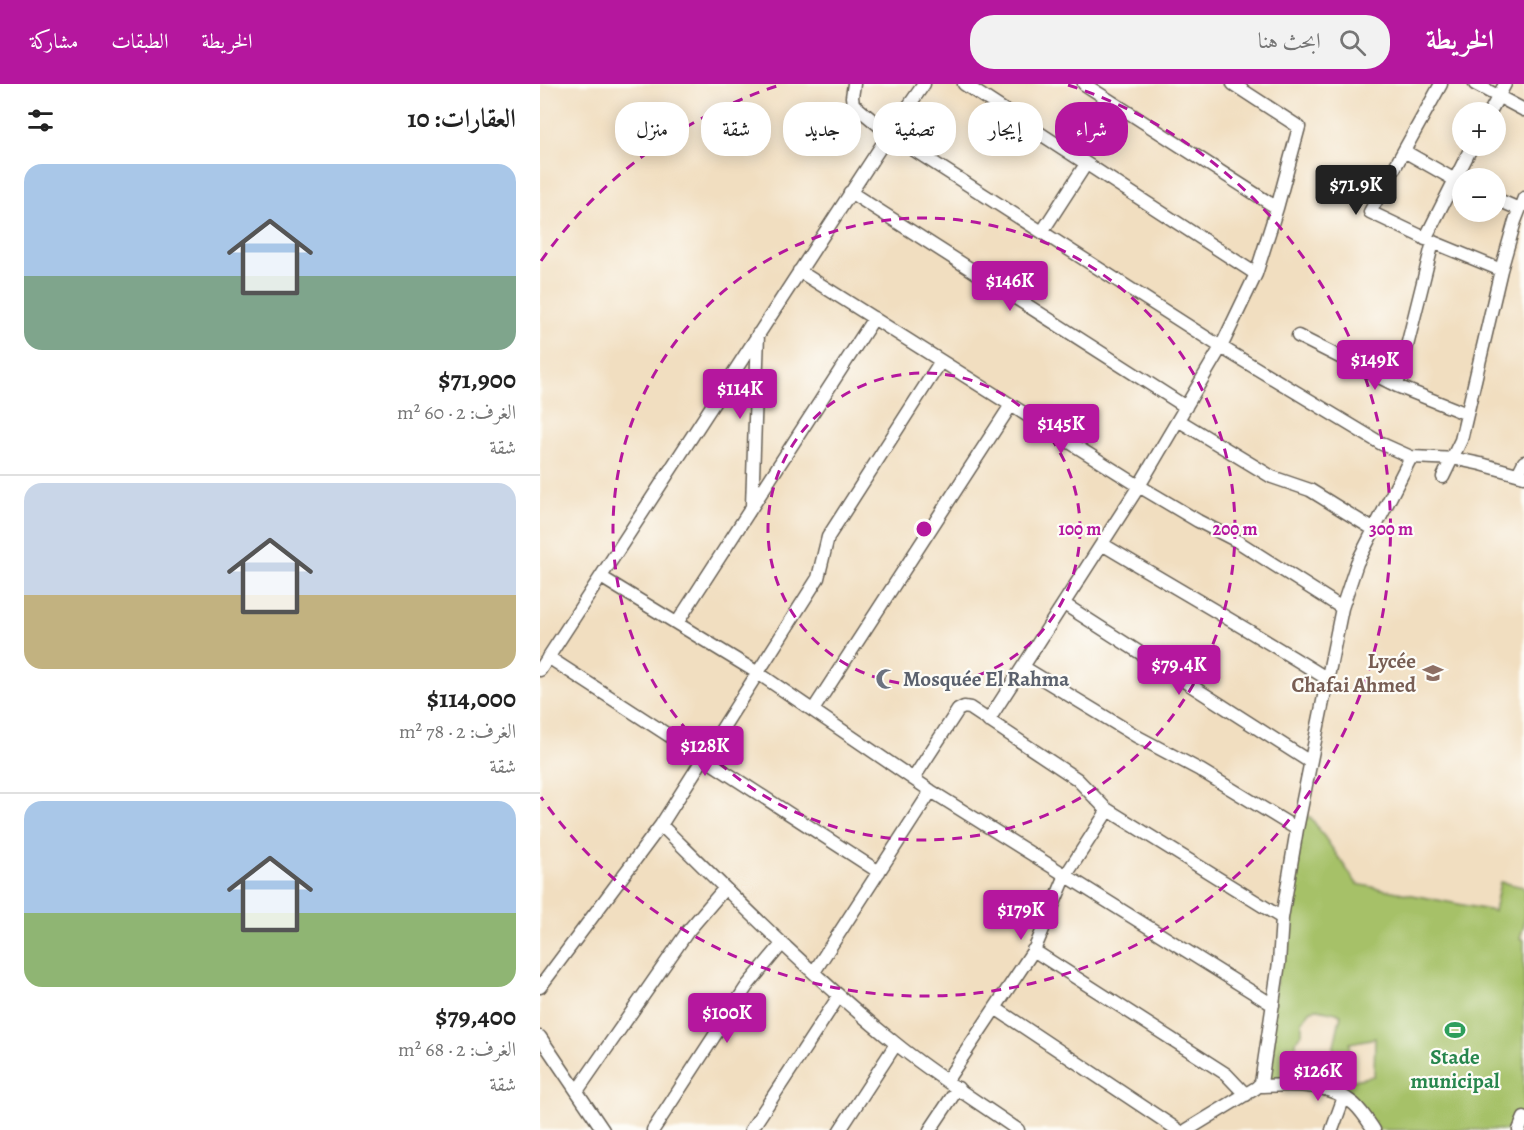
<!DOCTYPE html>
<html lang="ar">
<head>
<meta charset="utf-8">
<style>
	:root { --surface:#fff; --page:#f2f2f2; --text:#222; --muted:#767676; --line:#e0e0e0; --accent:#b5179e }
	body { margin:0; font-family:Alegreya,Amiri,serif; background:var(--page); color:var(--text); direction:rtl; height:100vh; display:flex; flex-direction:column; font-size:22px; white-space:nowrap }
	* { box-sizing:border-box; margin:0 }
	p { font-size:20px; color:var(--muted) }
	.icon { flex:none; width:33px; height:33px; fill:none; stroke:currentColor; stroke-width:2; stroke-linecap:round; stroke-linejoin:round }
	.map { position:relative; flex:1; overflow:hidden; direction:ltr }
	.side { display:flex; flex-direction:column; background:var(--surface); width:540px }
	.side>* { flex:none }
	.guide { position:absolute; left:18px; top:18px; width:570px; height:54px; direction:rtl; display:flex; gap:12px }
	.buttons { position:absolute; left:912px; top:18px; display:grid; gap:12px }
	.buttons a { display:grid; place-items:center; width:54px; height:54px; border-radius:50%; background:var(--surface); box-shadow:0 3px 15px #0003; font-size:30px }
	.price { position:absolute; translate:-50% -51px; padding:0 14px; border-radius:6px; background:var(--accent); color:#fff; font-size:20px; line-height:39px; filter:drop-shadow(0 2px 3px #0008) }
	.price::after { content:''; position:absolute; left:50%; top:36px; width:18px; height:14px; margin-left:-9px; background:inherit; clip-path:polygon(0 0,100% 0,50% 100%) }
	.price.selected { background:#222; color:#fff }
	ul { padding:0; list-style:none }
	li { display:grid; align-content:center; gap:12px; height:318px; padding:0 24px }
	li+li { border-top:2px solid var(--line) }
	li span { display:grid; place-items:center; height:186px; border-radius:18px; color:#555 }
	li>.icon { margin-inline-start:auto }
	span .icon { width:108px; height:108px; fill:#fffc; stroke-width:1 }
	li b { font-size:26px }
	h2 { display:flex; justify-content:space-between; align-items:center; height:72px; padding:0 24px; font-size:26px }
	.chip { padding:0 21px; border-radius:24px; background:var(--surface); box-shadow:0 3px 15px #0003; font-size:21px; line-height:54px }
	.chip.selected { background:var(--accent); color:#fff }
	header { display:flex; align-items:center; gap:36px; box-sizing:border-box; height:84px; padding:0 30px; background:var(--accent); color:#fff }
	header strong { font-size:28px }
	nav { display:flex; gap:33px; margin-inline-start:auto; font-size:21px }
	.search { width:420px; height:54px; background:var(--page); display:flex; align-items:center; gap:15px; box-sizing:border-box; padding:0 21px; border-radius:24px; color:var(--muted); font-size:22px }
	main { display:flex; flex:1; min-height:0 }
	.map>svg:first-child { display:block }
</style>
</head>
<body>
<header>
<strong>الخريطة</strong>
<div class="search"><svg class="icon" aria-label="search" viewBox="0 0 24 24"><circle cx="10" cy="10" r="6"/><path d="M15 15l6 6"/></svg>ابحث هنا</div>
<nav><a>الخريطة</a><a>الطبقات</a><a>مشاركة</a></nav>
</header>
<main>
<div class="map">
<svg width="984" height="1046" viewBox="0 0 984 1046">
	<rect width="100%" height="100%" fill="#fdfcf7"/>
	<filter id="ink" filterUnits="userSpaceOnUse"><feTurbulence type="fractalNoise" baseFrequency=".0167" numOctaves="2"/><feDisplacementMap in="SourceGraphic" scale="12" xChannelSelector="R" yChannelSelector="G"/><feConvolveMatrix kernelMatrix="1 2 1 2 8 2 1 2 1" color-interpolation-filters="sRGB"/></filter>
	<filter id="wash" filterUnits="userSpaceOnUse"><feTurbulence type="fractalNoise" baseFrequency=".008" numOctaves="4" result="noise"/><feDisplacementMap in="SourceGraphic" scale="24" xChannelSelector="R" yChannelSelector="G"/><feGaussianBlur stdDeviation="1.35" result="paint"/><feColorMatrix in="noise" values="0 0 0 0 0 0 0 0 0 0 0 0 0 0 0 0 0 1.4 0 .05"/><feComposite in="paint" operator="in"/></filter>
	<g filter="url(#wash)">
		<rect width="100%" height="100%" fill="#f1dec0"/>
		<path fill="#a6c168" stroke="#616e42" stroke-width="1.5" fill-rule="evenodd" d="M761 728 772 735 817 800 954 827 960 798 984 803V842L980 854 984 856V1034L979 1046H834L806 1014 721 999ZM778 925 801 930 791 975 771 987 756 975V957L762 949V937L771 926ZM835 954 834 992 809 997 810 959Z"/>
	</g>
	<g filter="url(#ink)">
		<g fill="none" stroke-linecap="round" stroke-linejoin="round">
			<g stroke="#676055" stroke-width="15">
				<path id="minor" d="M314 0 312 13 313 20 349 50 681 263 842 360 871 373 917 375 941 380 984 392
					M424 0 716 190
					M544 0 737 124
					M901 0 830 128 893 158 961 186
					M935 0 984 26
					M950 28 965 0
					M864 67 922 100
					M310 108 646 323
					M956 115 979 125
					M502 148 546 80
					M885 155 932 62
					M259 187 599 402 658 437 697 457 802 524
					M758 252 857 302 927 330
					M857 302 893 158
					M638 336 732 393 770 406 833 445
					M978 390 984 378
					M903 393 921 356 961 186 975 137 984 114
					M212 422 218 250
					M562 460C637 505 713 548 786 594
					M61 493 218 589 391 707 733 921
					M524 520 770 678
					M137 539 334 234
					M8 573 339 788
					M483 583 598 653 660 686 757 745
					M0 586 349 50 384 0
					M273 626 471 321
					M448 637 599 402 681 263 716 190 737 124 759 43 693 0
					M373 695 418 626 424 623 430 624 537 695 565 724 742 834
					M121 741C197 816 272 892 355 959 394 991 437 1017 478 1046
					M493 866 686 990 706 1011
					M274 888 391 707
					M0 903 121 741 278 494 288 453 401 277
					M455 924 638 1046
					M0 953 63 1046
					M407 996 495 864 526 791 568 726
					M719 1002C751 1001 787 997 814 1020 822 1027 828 1037 834 1046
					M37 1007 148 847 185 804
					M113 1046 207 902 242 860
					M211 1046 299 912
					M300 1046 356 960
					M390 1046 418 1004
					M647 1046 716 1004 721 999 739 879 742 834 757 745 802 524 817 479 871 373
					M792 1046 804 1013
					M979 1046 984 1034"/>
			</g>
			<use href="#minor" stroke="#fff" stroke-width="12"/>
		</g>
	</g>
	<g fill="none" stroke="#b5179e" stroke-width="3" stroke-dasharray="10 8">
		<circle cx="384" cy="445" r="156"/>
		<circle cx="384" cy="445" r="311"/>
		<path d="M1 177A467 467 0 0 1 240 1M528 1A467 467 0 1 1 1 713"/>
	</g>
	<defs>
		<g id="school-bare" transform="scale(1.62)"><path d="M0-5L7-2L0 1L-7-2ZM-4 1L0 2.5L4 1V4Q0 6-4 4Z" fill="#8d6e63" stroke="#fdfcf7" stroke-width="2.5" paint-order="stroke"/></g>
		<g id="mosque-bare" transform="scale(1.62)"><path d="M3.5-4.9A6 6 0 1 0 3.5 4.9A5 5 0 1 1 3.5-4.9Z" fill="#6b7280" stroke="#fdfcf7" stroke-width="2.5" paint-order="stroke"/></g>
		<g id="stadium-bare" transform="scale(1.62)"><path d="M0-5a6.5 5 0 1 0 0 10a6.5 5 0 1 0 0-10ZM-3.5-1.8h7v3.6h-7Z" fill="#2e9e5b" stroke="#fdfcf7" stroke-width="2.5" paint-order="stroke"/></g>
	</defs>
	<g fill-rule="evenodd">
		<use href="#school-bare" x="893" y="589"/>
		<use href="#mosque-bare" x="346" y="595"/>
		<use href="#stadium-bare" x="915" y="946"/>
	</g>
	<g text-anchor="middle" stroke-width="4.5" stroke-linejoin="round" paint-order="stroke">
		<g font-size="21" font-weight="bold" fill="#785e54" stroke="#fdfcf7" text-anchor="end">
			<text x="876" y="584">Lycée<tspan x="876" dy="24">Chafai Ahmed</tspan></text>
		</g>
		<g font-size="21" font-weight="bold" fill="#5b616d" stroke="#fdfcf7" text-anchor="start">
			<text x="363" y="602">Mosquée El Rahma</text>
		</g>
		<g font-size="21" font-weight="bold" fill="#27864d" stroke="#fdfcf7">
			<text x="915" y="980">Stade<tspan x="915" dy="24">municipal</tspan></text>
		</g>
	</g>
	<circle cx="384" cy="445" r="9" fill="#b5179e" stroke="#fdfcf7" stroke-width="3"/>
	<g font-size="18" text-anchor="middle" font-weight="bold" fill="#b5179e" stroke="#fdfcf7" stroke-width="4.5" stroke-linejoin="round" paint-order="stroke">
		<text x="540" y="451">100 m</text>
		<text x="695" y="451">200 m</text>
		<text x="851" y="451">300 m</text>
	</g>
</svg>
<div class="buttons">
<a>+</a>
<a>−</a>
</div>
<b class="price selected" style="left:816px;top:132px">$71.9K</b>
<b class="price" style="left:470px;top:228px">$146K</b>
<b class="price" style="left:835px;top:307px">$149K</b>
<b class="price" style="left:200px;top:336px">$114K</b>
<b class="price" style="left:521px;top:371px">$145K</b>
<b class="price" style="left:639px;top:612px">$79.4K</b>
<b class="price" style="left:165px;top:693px">$128K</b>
<b class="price" style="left:481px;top:857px">$179K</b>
<b class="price" style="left:187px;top:960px">$100K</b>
<b class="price" style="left:778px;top:1018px">$126K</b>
<div class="guide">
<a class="chip selected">شراء</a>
<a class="chip">إيجار</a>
<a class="chip">تصفية</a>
<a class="chip">جديد</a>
<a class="chip">شقة</a>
<a class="chip">منزل</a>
</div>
</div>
<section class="side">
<h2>العقارات: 10<svg class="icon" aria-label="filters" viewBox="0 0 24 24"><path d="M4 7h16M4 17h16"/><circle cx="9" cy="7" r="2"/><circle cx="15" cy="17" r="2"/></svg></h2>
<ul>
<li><span style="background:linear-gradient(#a9c7e8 60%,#7fa58c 0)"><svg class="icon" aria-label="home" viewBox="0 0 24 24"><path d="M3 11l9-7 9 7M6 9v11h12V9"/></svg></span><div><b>$71,900</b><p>الغرف: 2 · 60 m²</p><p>شقة</p></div></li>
<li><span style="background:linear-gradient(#c9d6e8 60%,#c2b280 0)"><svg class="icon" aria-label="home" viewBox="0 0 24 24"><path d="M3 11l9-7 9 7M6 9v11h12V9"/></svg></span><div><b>$114,000</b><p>الغرف: 2 · 78 m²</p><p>شقة</p></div></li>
<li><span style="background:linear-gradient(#a9c7e8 60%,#8fb573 0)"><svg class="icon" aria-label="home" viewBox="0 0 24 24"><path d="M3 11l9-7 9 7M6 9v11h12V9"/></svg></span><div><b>$79,400</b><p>الغرف: 2 · 68 m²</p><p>شقة</p></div></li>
</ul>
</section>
</main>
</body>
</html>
